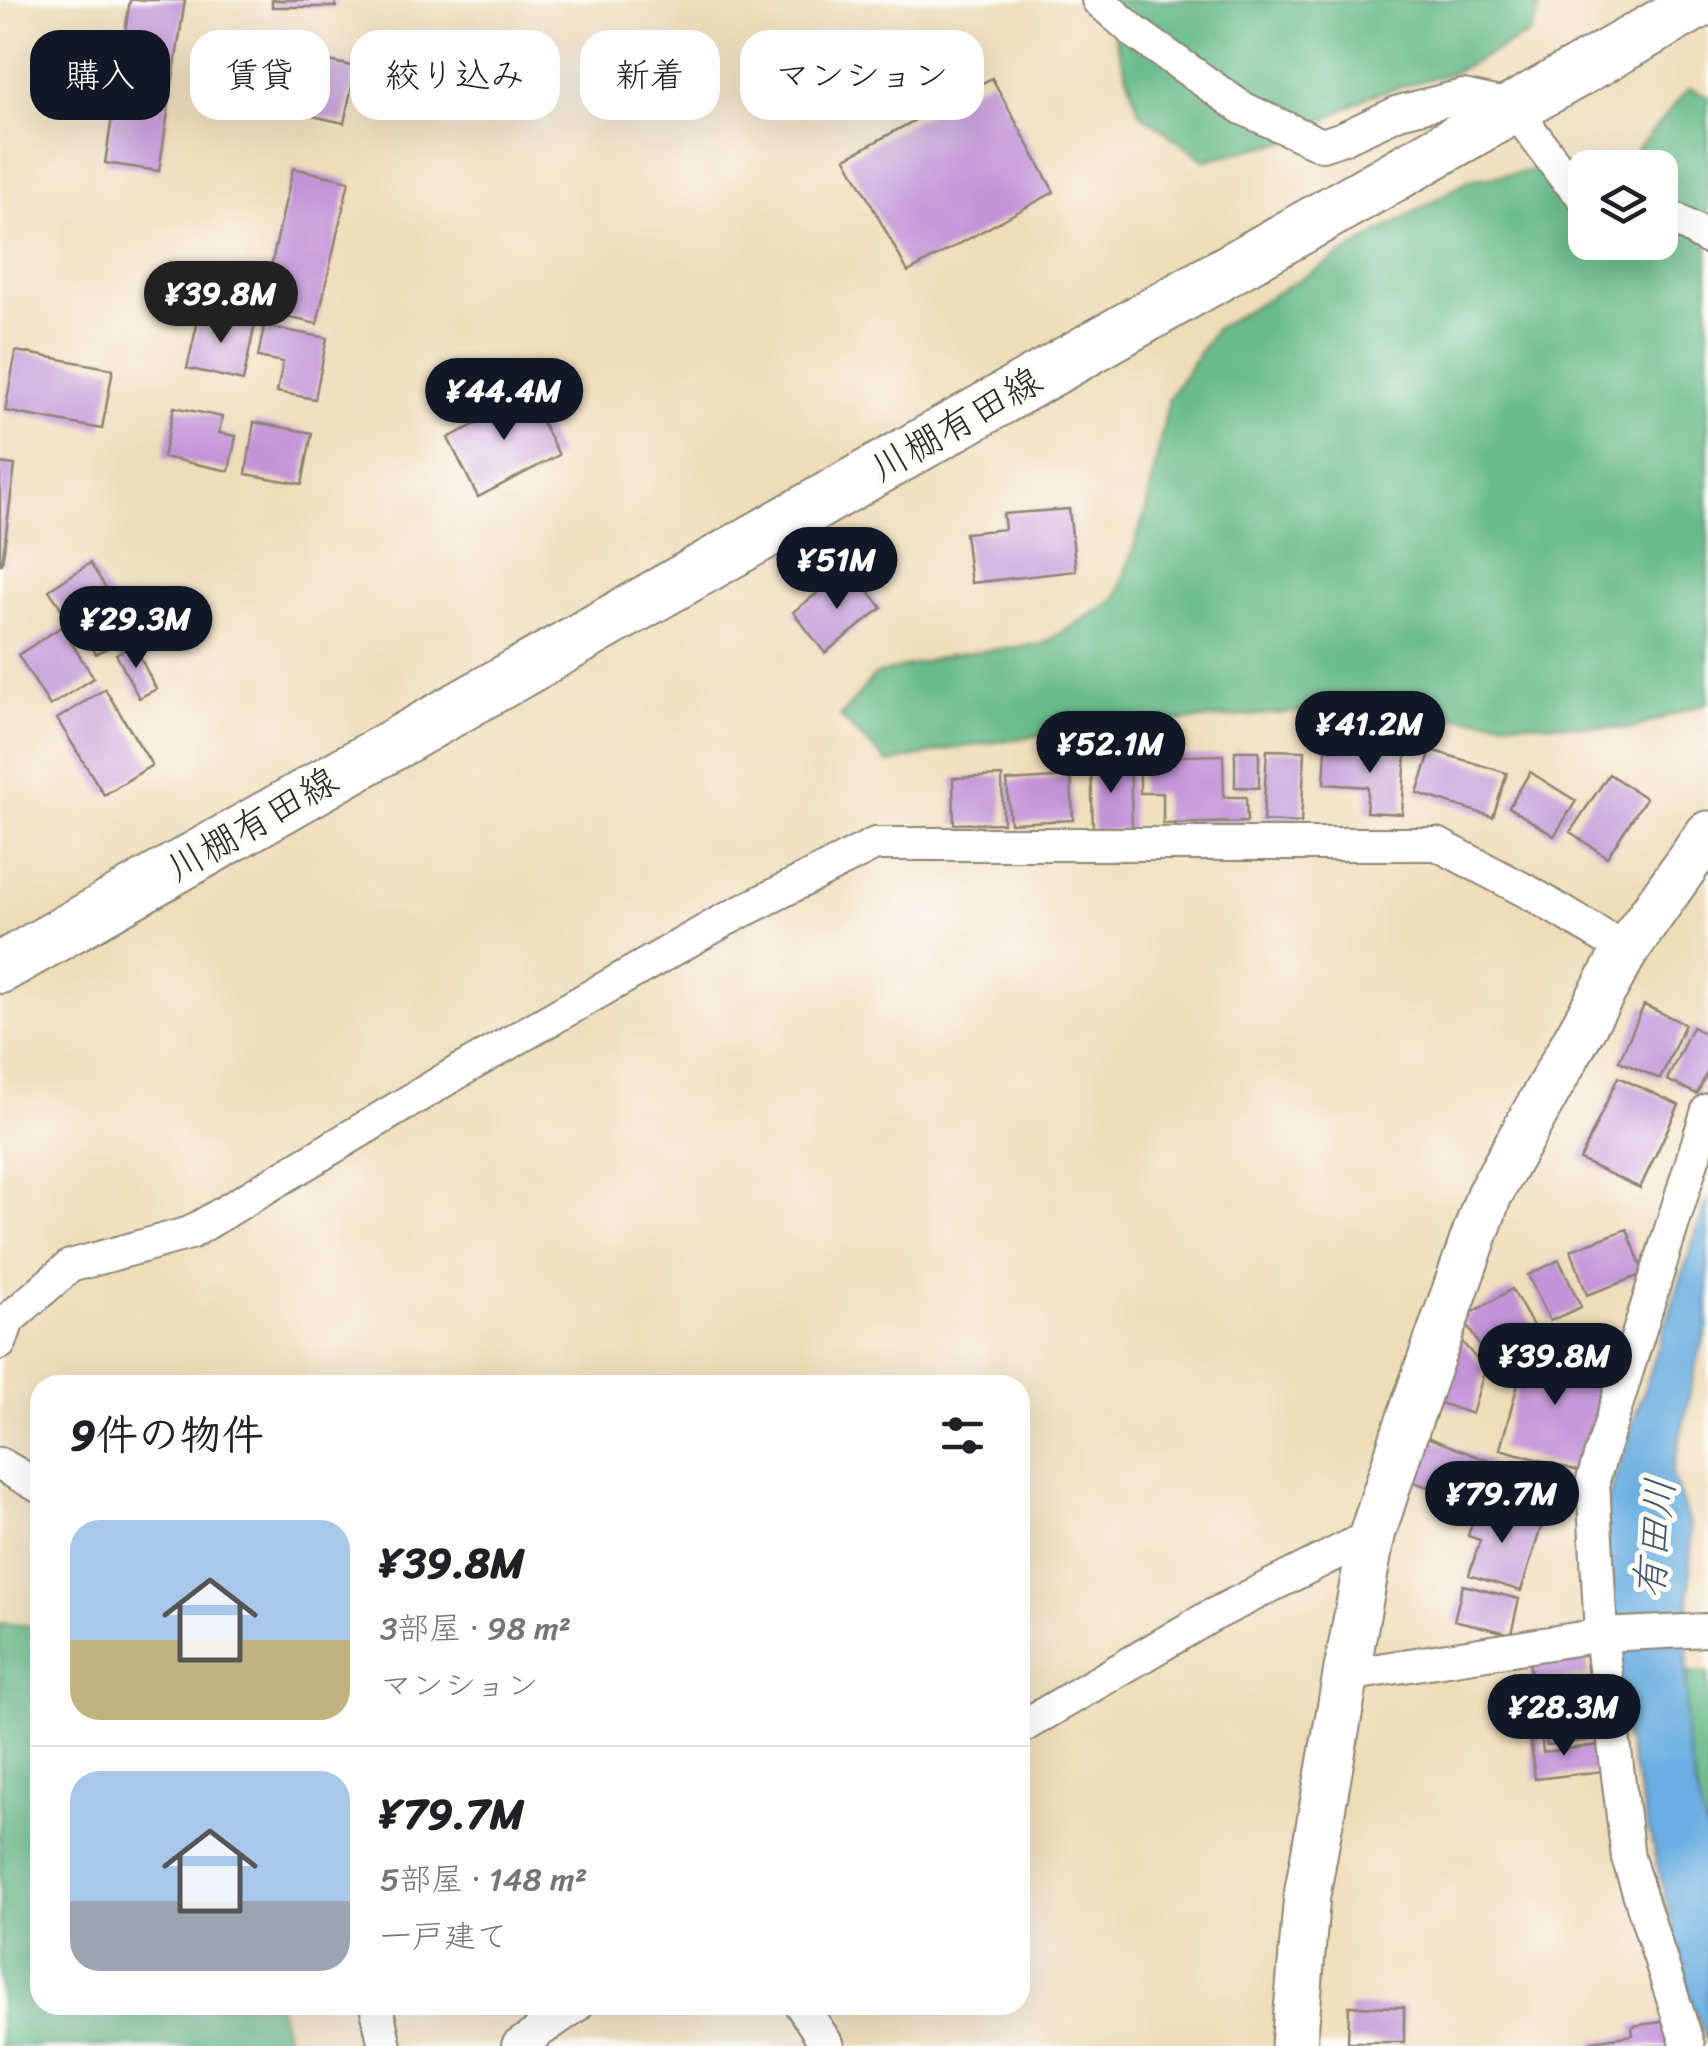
<!DOCTYPE html>
<html lang="ja">
<head>
<meta charset="utf-8">
<style>
	:root { --surface:#fff; --page:#f6f6f6; --text:#202124; --muted:#757577; --line:#e0e0e0; --accent:#111827 }
	body { margin:0; font-family:Sriracha,"Klee One",sans-serif; background:var(--page); color:var(--text); height:100vh; display:flex; flex-direction:column; font-size:38px; white-space:nowrap }
	* { box-sizing:border-box; margin:0 }
	p { font-size:32px; color:var(--muted) }
	.icon { flex:none; width:55px; height:55px; fill:none; stroke:currentColor; stroke-width:2; stroke-linecap:round; stroke-linejoin:round }
	.map { position:relative; flex:1; overflow:hidden }
	.drawer { position:absolute; left:30px; top:1375px; width:1000px; height:640px; display:flex; flex-direction:column; background:var(--surface); border-radius:30px; box-shadow:0 10px 40px #0002 }
	.drawer>* { flex:none }
	.hud { position:absolute; left:30px; top:30px; width:1000px; height:90px; display:flex; gap:20px }
	.fabs { position:absolute; left:1568px; top:150px; display:grid; gap:20px }
	.fabs a { display:grid; place-items:center; width:110px; height:110px; border-radius:20px; background:var(--surface); box-shadow:0 10px 40px #0002; font-size:50px }
	.price { position:absolute; translate:-50% -85px; padding:0 22px; border-radius:35px; background:var(--accent); color:#fff; font-size:32px; line-height:65px; filter:drop-shadow(0 2px 5px #0008) }
	.price::after { content:''; position:absolute; left:50%; top:60px; width:30px; height:22px; margin-left:-15px; background:inherit; clip-path:polygon(0 0,100% 0,50% 100%) }
	.price.on { background:#222; color:#fff }
	ul { padding:0; list-style:none }
	li { display:flex; align-items:center; gap:30px; height:250px; padding:0 40px }
	li+li { border-top:2px solid var(--line) }
	li span { display:grid; place-items:center; flex:none; width:280px; height:200px; border-radius:30px; color:#555 }
	li>.icon { margin-inline-start:auto }
	span .icon { width:120px; height:120px; fill:#fffc; stroke-width:1 }
	li b { font-size:42px }
	h2 { display:flex; justify-content:space-between; align-items:center; height:120px; padding:0 40px; font-size:42px }
	.pill { padding:0 35px; border-radius:30px; background:var(--surface); box-shadow:0 10px 40px #0002; font-size:35px; line-height:90px }
	.pill.on { background:var(--accent); color:#fff }
	.map>svg:first-child { display:block }
</style>
</head>
<body>
<div class="map">
<svg width="1708" height="2046" viewBox="0 0 1708 2046">
	<rect width="100%" height="100%" fill="#fdfcf7"/>
	<filter id="ink" filterUnits="userSpaceOnUse"><feTurbulence type="fractalNoise" baseFrequency=".01" numOctaves="2"/><feDisplacementMap in="SourceGraphic" scale="20" xChannelSelector="R" yChannelSelector="G"/><feConvolveMatrix kernelMatrix="1 2 1 2 8 2 1 2 1" color-interpolation-filters="sRGB"/></filter>
	<filter id="wash" filterUnits="userSpaceOnUse"><feTurbulence type="fractalNoise" baseFrequency=".0048" numOctaves="4" result="noise"/><feDisplacementMap in="SourceGraphic" scale="40" xChannelSelector="R" yChannelSelector="G"/><feGaussianBlur stdDeviation="2.25" result="paint"/><feColorMatrix in="noise" values="0 0 0 0 0 0 0 0 0 0 0 0 0 0 0 0 0 1.4 0 .05"/><feComposite in="paint" operator="in"/></filter>
	<g filter="url(#wash)">
		<rect width="100%" height="100%" fill="#efdcb9"/>
		<path fill="#6abc8a" stroke="#4a745a" stroke-width="2.5" fill-rule="evenodd" d="M1106 0H1542L1531 33 1454 72 1371 95 1284 142 1204 160 1139 112 1106 9Z
			M1689 88 1708 96V702L1631 729 1334 709 1081 729 949 749 889 763 840 717 875 675 949 655 1043 644 1116 599 1146 511 1169 398 1215 329 1469 180 1631 156ZM1585 168H1660V242H1585Z
			M0 1623 40 1627V2005H278L289 2046H0Z
			M1689 1673H1708V1908L1676 1749Z"/>
		<path fill="#6bafe1" stroke="#4b6d86" stroke-width="2.5" d="M1708 1198V1326L1696 1365 1672 1474 1691 1528 1685 1737 1708 1840V2042L1693 2006 1619 1712 1604 1511Z"/>
		<g id="blocks">
			<path fill="#c193d7" d="M130 0H185L159 171 105 163Z
				M272 0H335L336 7H272Z
				M284 51 356 67 344 123 272 107Z
				M992 78 1054 192 908 272 846 158Z
				M293 168 349 181 317 324 261 311Z
				M200 312 255 324 243 381 187 368Z
				M264 326 327 338 315 399 277 392 283 362 258 357Z
				M16 351 113 369 102 429 5 411Z
				M523 385 559 455 478 497 448 438 497 413 491 402Z
				M174 407 222 417 219 433 236 436 229 471 163 457Z
				M254 422 312 433 302 484 246 474Z
				M0 463 15 465 2 564H0Z
				M1069 509 1076 571 971 583 965 533 1005 529 1003 514Z
				M90 563 111 596 71 623 49 590Z
				M839 576 848 587 859 578 882 608 825 653 793 612Z
				M108 610 124 638 96 654 80 626Z
				M61 627 94 678 50 706 18 655Z
				M134 645 156 689 139 698 116 654Z
				M105 689 152 765 104 795 57 719Z
				M1326 748 1406 753 1402 814 1366 812 1368 787 1324 784Z
				M1267 750 1305 751 1301 823 1263 821Z
				M1431 750 1507 773 1493 817 1417 793Z
				M1235 751H1259V788L1235 787Z
				M1223 755 1224 797H1246L1247 822 1163 824V793H1140V757Z
				M1130 761 1132 829 1093 831 1091 762Z
				M1530 772 1576 801 1554 836 1509 807Z
				M1609 774 1646 798 1607 857 1570 832Z
				M1002 776 1003 823 954 824 953 778Z
				M1071 777 1073 820 1010 823 1007 781Z
				M1644 1005 1685 1024 1660 1079 1619 1061Z
				M1692 1027 1708 1035V1070L1697 1094 1667 1080Z
				M1618 1077 1679 1105 1640 1188 1580 1160Z
				M1627 1229 1644 1274 1587 1295 1571 1250Z
				M1559 1260 1581 1307 1550 1321 1528 1275Z
				M1512 1289 1537 1333 1488 1361 1463 1318Z
				M1451 1329 1485 1369 1472 1414 1428 1399Z
				M1529 1344 1611 1368 1582 1472 1500 1449Z
				M1419 1434 1489 1461 1474 1504 1403 1478Z
				M1479 1500 1541 1527 1521 1591 1469 1575 1480 1540 1468 1536Z
				M1463 1585 1519 1599 1511 1634 1454 1620Z
				M1585 1651 1588 1676 1531 1681 1529 1657Z
				M1589 1683 1596 1739 1547 1745 1540 1688Z
				M1540 1728 1543 1752 1601 1745 1604 1771 1535 1779 1529 1729Z
				M1349 2006 1404 2007V2042H1348Z
				M1669 2021 1673 2046H1592L1591 2041 1633 2035 1632 2026Z"/>
		</g>
	</g>
	<g filter="url(#ink)">
		<use href="#blocks" fill-opacity="0" stroke="#8d8472" stroke-width="2.5"/>
		<g fill="none" stroke-linecap="round" stroke-linejoin="round">
			<g stroke="#8d8472" stroke-width="36">
				<path id="street" d="M1098 0 1136 33 1242 108 1322 145 1343 138 1399 112 1463 96 1513 107 1564 176 1585 198
					M1660 216 1675 219 1708 238
					M0 1343 8 1320 70 1266 190 1233 458 1072 723 921 875 844H1437L1532 894 1626 950
					M0 1464 40 1487
					M1346 1675 1601 1635 1708 1630
					M1020 1728 1209 1617 1372 1535
					M376 2005 385 2046
					M801 2005 828 2046
					M518 2046 577 2005
					M1688 2046 1628 1858 1601 1635 1593 1480 1708 1110"/>
			</g>
			<g stroke="#8d8472" stroke-width="49">
				<path id="secondary" d="M1294 2046 1307 1895 1346 1675 1372 1535 1404 1435 1489 1195 1626 950 1708 834"/>
			</g>
			<g stroke="#8d8472" stroke-width="54">
				<path id="primary" d="M0 968 1704 0"/>
			</g>
			<use href="#street" stroke="#fff" stroke-width="32"/>
			<use href="#secondary" stroke="#fff" stroke-width="45"/>
			<use href="#primary" stroke="#fff" stroke-width="50"/>
		</g>
	</g>
	<g text-anchor="middle" stroke-width="10" stroke-linejoin="round" paint-order="stroke">
		<g font-size="38" fill="#2b2b2b" stroke="#fdfcf7">
			<text transform="translate(956 424) rotate(-30)" y="13">川棚有田線</text>
			<text transform="translate(252 824) rotate(-30)" y="13">川棚有田線</text>
		</g>
		<g font-size="40" font-style="italic" fill="#41596b" stroke="#fdfcf7">
			<text transform="translate(1654 1538) rotate(-84)" y="14">有田川</text>
		</g>
	</g>
</svg>
<div class="fabs">
<a><svg class="icon" aria-label="layers" viewBox="0 0 24 24"><path d="M12 4l9 5-9 5-9-5zM3 14l9 5 9-5"/></svg></a>
</div>
<b class="price on" style="left:221px;top:346px">¥39.8M</b>
<b class="price" style="left:504px;top:443px">¥44.4M</b>
<b class="price" style="left:837px;top:612px">¥51M</b>
<b class="price" style="left:136px;top:671px">¥29.3M</b>
<b class="price" style="left:1370px;top:776px">¥41.2M</b>
<b class="price" style="left:1111px;top:796px">¥52.1M</b>
<b class="price" style="left:1555px;top:1408px">¥39.8M</b>
<b class="price" style="left:1502px;top:1546px">¥79.7M</b>
<b class="price" style="left:1564px;top:1759px">¥28.3M</b>
<div class="hud">
<a class="pill on">購入</a>
<a class="pill">賃貸</a>
<a class="pill">絞り込み</a>
<a class="pill">新着</a>
<a class="pill">マンション</a>
</div>
<section class="drawer">
<h2>9件の物件<svg class="icon" aria-label="filters" viewBox="0 0 24 24"><path d="M4 7h16M4 17h16"/><circle cx="9" cy="7" r="2"/><circle cx="15" cy="17" r="2"/></svg></h2>
<ul>
<li><span style="background:linear-gradient(#a9c7e8 60%,#c2b280 0)"><svg class="icon" aria-label="home" viewBox="0 0 24 24"><path d="M3 11l9-7 9 7M6 9v11h12V9"/></svg></span><div><b>¥39.8M</b><p>3部屋 · 98 m²</p><p>マンション</p></div></li>
<li><span style="background:linear-gradient(#a9c7e8 65%,#9aa5b1 0)"><svg class="icon" aria-label="home" viewBox="0 0 24 24"><path d="M3 11l9-7 9 7M6 9v11h12V9"/></svg></span><div><b>¥79.7M</b><p>5部屋 · 148 m²</p><p>一戸建て</p></div></li>
</ul>
</section>
</div>
</body>
</html>
